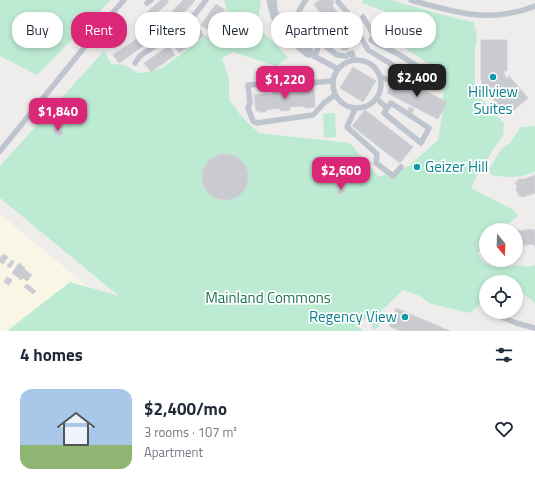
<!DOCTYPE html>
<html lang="en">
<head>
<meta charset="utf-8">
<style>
	:root { --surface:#fff; --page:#f6f6f7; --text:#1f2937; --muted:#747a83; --line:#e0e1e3; --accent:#db2777 }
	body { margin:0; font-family:"Titillium Web",sans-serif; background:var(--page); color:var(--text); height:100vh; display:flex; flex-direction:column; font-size:15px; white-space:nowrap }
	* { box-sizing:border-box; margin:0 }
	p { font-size:13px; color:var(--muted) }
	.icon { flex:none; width:22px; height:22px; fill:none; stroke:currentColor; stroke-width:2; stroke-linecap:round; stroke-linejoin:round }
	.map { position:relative; height:331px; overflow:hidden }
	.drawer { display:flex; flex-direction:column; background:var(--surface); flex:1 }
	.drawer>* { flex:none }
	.banner { position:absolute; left:12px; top:12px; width:511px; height:36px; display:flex; gap:8px }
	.needle { width:26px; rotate:161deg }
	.tools { position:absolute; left:479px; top:223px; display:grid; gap:8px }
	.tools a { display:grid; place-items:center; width:44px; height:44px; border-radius:50%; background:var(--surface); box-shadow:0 2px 6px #0003; font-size:20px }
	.price { position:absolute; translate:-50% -34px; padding:0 9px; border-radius:8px; background:var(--accent); color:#fff; font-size:13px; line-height:26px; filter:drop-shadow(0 1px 2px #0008) }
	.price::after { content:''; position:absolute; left:50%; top:24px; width:12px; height:9px; margin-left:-6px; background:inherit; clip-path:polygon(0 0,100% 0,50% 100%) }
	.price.selected { background:#222; color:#fff }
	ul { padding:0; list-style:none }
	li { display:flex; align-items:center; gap:12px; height:100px; padding:0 20px }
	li+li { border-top:1px solid var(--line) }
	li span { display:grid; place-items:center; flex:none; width:112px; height:80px; border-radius:12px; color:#555 }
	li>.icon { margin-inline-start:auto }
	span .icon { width:48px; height:48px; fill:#fffc; stroke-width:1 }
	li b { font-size:17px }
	h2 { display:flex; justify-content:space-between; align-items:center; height:48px; padding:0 20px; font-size:17px }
	.pill { padding:0 14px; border-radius:16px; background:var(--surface); box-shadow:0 2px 6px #0003; font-size:14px; line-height:36px }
	.pill.selected { background:var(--accent); color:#fff }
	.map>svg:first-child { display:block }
</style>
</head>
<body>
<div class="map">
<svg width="535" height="331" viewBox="0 0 535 331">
	<rect width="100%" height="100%" fill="#efecec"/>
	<path fill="#faf6e5" d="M0 214 121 314 108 331H0Z"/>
	<path fill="#bdead3" d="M0 0H111L37 75 0 56Z
		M224 0H261L257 26 288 57 276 66 233 52 222 58 229 79V99L241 116 259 133 350 143 379 177 409 166 438 140 443 110V73L400 45 393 35 391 23 389 17 383 14 384 11 362 3 363 0H391L454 18 474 22 475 29H476L477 41 475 45V91L477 95 504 123 503 135 480 170 471 188 512 209 518 216C508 224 499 230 486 230V247L477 253C484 271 504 267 520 265 525 268 529 267 535 265V303L516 288V282H486V299L470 313 431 304 418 295 403 290 378 314 379 327 372 330 371 316 356 324 363 331H7L70 282 119 296 0 198V166L104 51 111 64 125 65 138 73 151 72 162 68 215 29 225 20 227 10Z
		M335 113 336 137 324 138 323 114Z
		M535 126V171C519 180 508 177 491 175L489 169 502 148 510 143 521 127Z"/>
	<path fill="#cacbd1" stroke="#d1d2d7" d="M161 0H167L169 2 152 17 147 12Z
		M183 0H194L195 1 174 23 167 17Z
		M320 0H333L334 3 332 4 333 6 341 18 342 17 346 22 344 23 352 37 355 35 357 39 355 40 356 42 354 44 355 46 352 47 351 46 348 48 349 49 346 51 345 50H342L334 36 332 37 330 34 328 35 323 26 325 25 322 22 325 21 314 4Z
		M216 4 225 10 210 31 201 25Z
		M165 19 170 27 146 44 140 36Z
		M198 27 204 36 179 53 173 44Z
		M138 38 143 46 119 63 113 55Z
		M481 40H507V71H504V73L506 79 509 76 528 98 510 113 508 110 505 112 483 87 481 80Z
		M169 46 175 55 151 72 144 63Z
		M353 67 376 81 363 102 340 88Z
		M395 76 447 102 438 119 387 93Z
		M288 88H290L291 90 294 89 295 92 314 89 315 107 305 108V106L290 107V110L280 111V108L266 110V112H259V111H256L254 95 273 94V91H277L276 89Z
		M365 110 413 147 400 163 352 126Z
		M56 128 63 133 60 137 53 131Z
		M202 177a23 23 0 1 1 46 0a23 23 0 1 1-46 0Z
		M535 175V193L523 197H522V196H519L516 189 517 187 515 182H518L517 181 519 179H525Z
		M341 187 344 190 340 195 337 193Z
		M530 229V230H535V247V245L531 244 520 246V245L516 246V231L520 230V231Z
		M3 254 8 257 3 264 0 262V258Z
		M12 260 14 262 10 268 7 266Z
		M19 263 25 268 24 269 32 275 27 281 23 278 21 280 12 273Z
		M7 277 12 280 9 285 4 282Z
		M27 284 36 291 33 294 24 287Z
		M396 308 450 331H400L389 326Z"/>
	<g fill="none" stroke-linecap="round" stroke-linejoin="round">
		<path stroke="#cdccce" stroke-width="5.5" stroke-dasharray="5.5 3" stroke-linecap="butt" d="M408 109 415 112"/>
		<path stroke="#bec5ce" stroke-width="5.5" d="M269 0C274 29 286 38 308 55H312L338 69
			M274 0 275 11 286 32 310 50 312 55
			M411 0C453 12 491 24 535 6
			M338 2 348 13 368 50 424 84 429 73 398 54 371 40 374 35 363 17
			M147 3 151 0
			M315 16 309 19 310 25 320 42 337 55 346 56 352 53 354 60
			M283 34 291 25 303 4 306 0
			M293 38 310 25 315 24 318 29
			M315 56 322 36
			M333 84a24 24 0 1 1 48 0a24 24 0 1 1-48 0Z
			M135 63 140 56 189 22 206 0
			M381 77 391 81
			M333 81 294 84 287 82 248 85 250 103 248 108 253 121 257 123 313 115 324 103 335 95
			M377 99 387 108 384 113 421 143 429 128 391 103 387 108
			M355 109 347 127 377 154 376 163 393 176 401 167
			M0 151 109 17 124 0
			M497 315 516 323 535 328"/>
	</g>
	<g fill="#0f9aa8" stroke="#fff" stroke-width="1.5">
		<circle cx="493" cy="77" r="4"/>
		<circle cx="417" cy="167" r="4"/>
		<circle cx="405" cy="317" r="4"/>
	</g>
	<g text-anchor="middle" stroke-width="3.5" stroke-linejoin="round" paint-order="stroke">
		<g font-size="15" fill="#0d838f" stroke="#fff">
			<text x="493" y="97">Hillview<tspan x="493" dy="17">Suites</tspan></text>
			<text x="425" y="172" text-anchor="start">Geizer Hill</text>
			<text x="397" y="322" text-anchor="end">Regency View</text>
		</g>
		<g font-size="15" fill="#1d7351" stroke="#fff">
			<text x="268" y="303">Mainland Commons</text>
		</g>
	</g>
</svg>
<div class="tools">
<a><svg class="needle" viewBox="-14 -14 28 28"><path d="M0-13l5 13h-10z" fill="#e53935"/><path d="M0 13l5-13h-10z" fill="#747a83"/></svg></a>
<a><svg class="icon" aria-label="locate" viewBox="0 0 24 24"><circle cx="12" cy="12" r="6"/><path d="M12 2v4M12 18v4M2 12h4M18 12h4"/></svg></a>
</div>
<b class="price selected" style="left:417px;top:98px">$2,400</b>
<b class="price" style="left:285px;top:100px">$1,220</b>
<b class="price" style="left:58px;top:132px">$1,840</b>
<b class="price" style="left:341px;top:191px">$2,600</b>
<div class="banner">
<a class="pill">Buy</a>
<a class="pill selected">Rent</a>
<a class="pill">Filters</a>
<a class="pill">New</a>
<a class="pill">Apartment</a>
<a class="pill">House</a>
</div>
</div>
<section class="drawer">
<h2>4 homes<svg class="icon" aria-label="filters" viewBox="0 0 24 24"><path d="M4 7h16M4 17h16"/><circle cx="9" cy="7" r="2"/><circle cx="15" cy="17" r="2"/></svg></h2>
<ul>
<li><span style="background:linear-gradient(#a9c7e8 70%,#8fb573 0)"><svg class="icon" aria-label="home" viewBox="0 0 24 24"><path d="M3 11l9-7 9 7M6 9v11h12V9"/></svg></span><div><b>$2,400/mo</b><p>3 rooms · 107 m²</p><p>Apartment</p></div><svg class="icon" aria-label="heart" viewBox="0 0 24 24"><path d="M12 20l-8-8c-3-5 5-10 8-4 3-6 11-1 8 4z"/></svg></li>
</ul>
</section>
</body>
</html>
